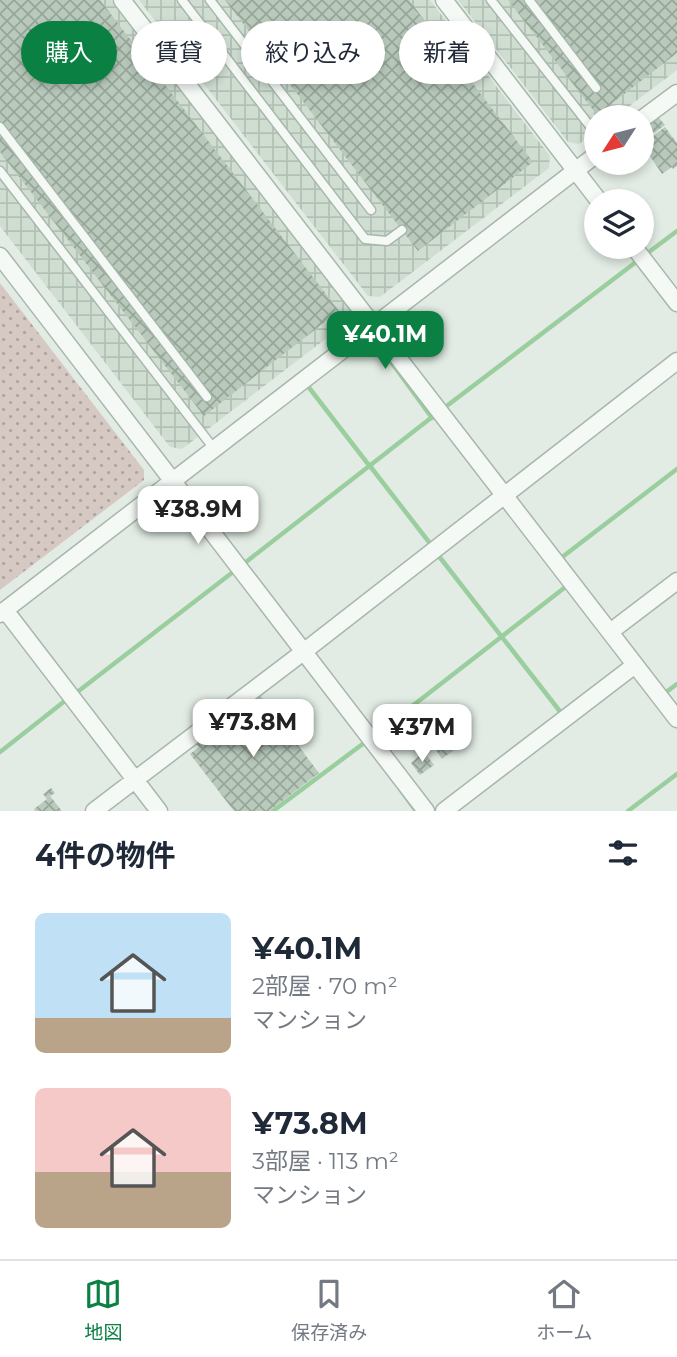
<!DOCTYPE html>
<html lang="ja">
<head>
<meta charset="utf-8">
<style>
	:root { --surface:#fff; --page:#f2f2f3; --text:#1f2937; --muted:#747a83; --line:#e0e1e3; --accent:#0b8043 }
	body { margin:0; font-family:Montserrat,"Noto Sans JP",sans-serif; background:var(--page); color:var(--text); height:100vh; display:flex; flex-direction:column; font-size:26px; white-space:nowrap }
	* { box-sizing:border-box; margin:0 }
	p { font-size:23px; color:var(--muted) }
	.icon { flex:none; width:38px; height:38px; fill:none; stroke:currentColor; stroke-width:2; stroke-linecap:round; stroke-linejoin:round }
	.map { position:relative; height:811px; overflow:hidden }
	.details { display:flex; flex-direction:column; background:var(--surface); flex:1 }
	.details>* { flex:none }
	.guide { position:absolute; left:21px; top:21px; width:635px; height:63px; display:flex; gap:14px }
	.needle { width:46px; rotate:234deg }
	.tools { position:absolute; left:584px; top:105px; display:grid; gap:14px }
	.tools a { display:grid; place-items:center; width:70px; height:70px; border-radius:50%; background:var(--surface); box-shadow:0 4px 10px #0003; font-size:35px }
	.price { position:absolute; translate:-50% -60px; padding:0 16px; border-radius:14px; background:#fff; color:#222; font-size:23px; line-height:46px; filter:drop-shadow(0 2px 4px #0008) }
	.price::after { content:''; position:absolute; left:50%; top:42px; width:21px; height:16px; margin-left:-10px; background:inherit; clip-path:polygon(0 0,100% 0,50% 100%) }
	.price.on { background:var(--accent); color:#fff }
	ul { padding:0; list-style:none }
	li { display:flex; align-items:center; gap:21px; height:175px; padding:0 35px }
	li span { display:grid; place-items:center; flex:none; width:196px; height:140px; border-radius:10px; color:#555 }
	li>.icon { margin-inline-start:auto }
	span .icon { width:84px; height:84px; fill:#fffc; stroke-width:1 }
	li b { font-size:30px }
	h2 { display:flex; justify-content:space-between; align-items:center; height:84px; padding:0 35px; font-size:30px }
	.tag { padding:0 24px; border-radius:32px; background:var(--surface); box-shadow:0 4px 10px #0003; font-size:24px; line-height:63px }
	.tag.on { background:var(--accent); color:#fff }
	.tabs { display:flex; justify-content:space-around; align-items:center; height:98px; border-top:2px solid var(--line); background:var(--surface); font-size:19px; color:var(--muted) }
	.tabs a { display:grid; justify-items:center; gap:4px }
	.tabs .on { color:var(--accent) }
	.map>svg:first-child { display:block }
</style>
</head>
<body>
<div class="map">
<svg width="677" height="811" viewBox="0 0 677 811">
	<defs>
		<pattern id="industrial-grid" width="8" height="8" patternUnits="userSpaceOnUse" patternTransform="scale(1.75)"><rect width="8" height="8" fill="#d0ded2"/><path d="M0 4h8M4 0v8" fill="none" stroke="#b3c0b5"/></pattern>
		<pattern id="grass-dots" width="8" height="8" patternUnits="userSpaceOnUse" patternTransform="scale(1.75)"><rect width="8" height="8" fill="#d6c8c3"/><path d="M2 2h.1M6 6h.1" fill="none" stroke="#aea49f" stroke-width="1.8" stroke-linecap="round"/></pattern>
		<pattern id="building-cross-hatch" width="8" height="8" patternUnits="userSpaceOnUse" patternTransform="scale(1.75)"><rect width="8" height="8" fill="#b9cabc"/><path d="M0 0l8 8M0 8l8-8" fill="none" stroke="#96a699"/></pattern>
	</defs>
	<rect width="100%" height="100%" fill="#e2ece4"/>
	<path fill="url(#industrial-grid)" d="M0 0H111L351 310 349 321 182 449 170 447 0 226Z
		M139 0H430L550 156 549 168 380 297 368 296Z
		M458 0H677V70L615 117H597V131L579 144 568 142Z"/>
	<path fill="url(#grass-dots)" d="M0 283 144 470V480L0 590Z"/>
	<g fill="none" stroke-linecap="round" stroke-linejoin="round">
		<path stroke="#9bce9e" stroke-width="4.5" d="M649 252 677 231
			M386 355 432 418
			M307 385 368 464
			M444 408 636 262
			M370 466 432 546
			M438 555 562 714
			M564 561 561 558 677 469
			M246 562 436 414
			M76 693 233 572
			M665 693 677 684
			M375 735 568 585
			M0 752 66 700
			M400 789 416 811
			M273 811 364 743 367 746
			M628 811 677 774"/>
	</g>
	<path fill="url(#building-cross-hatch)" d="M0 0H100L339 311 204 416 0 152Z
		M225 0H409L533 162 418 251Z
		M508 0H677V53L597 115Z
		M658 117 665 125 642 142V129Z
		M665 127 677 143V166L673 169 672 167 662 174 642 144Z
		M259 694 319 773 269 811H234L190 754 199 747 195 743Z
		M463 721 467 726 463 730 469 738 442 759 431 743 438 738 435 734 442 729 445 733Z
		M424 752 434 765 420 775 411 763Z
		M51 788 55 793 50 796 62 811H35L34 809 47 799 43 794Z"/>
	<g fill="none" stroke-linecap="round" stroke-linejoin="round">
		<g stroke="#a7b7aa" stroke-width="11">
			<path id="lane" d="M182 0 365 239 387 241 402 230
				M210 0 371 210
				M491 0 597 135
				M529 0 596 88
				M0 127 207 397
				M0 171 215 450"/>
		</g>
		<g stroke="#a7b7aa" stroke-width="19">
			<path id="street" d="M122 0 677 719
				M444 0 599 201
				M642 119 677 93
				M634 247 677 303
				M0 256 426 811
				M5 610 159 811
				M0 614 597 154
				M610 632 677 581
				M94 811 302 653 677 361
				M444 811 635 665"/>
		</g>
		<use href="#lane" stroke="#f5f9f6" stroke-width="8"/>
		<use href="#street" stroke="#f5f9f6" stroke-width="16"/>
	</g>
</svg>
<div class="tools">
<a><svg class="needle" viewBox="-14 -14 28 28"><path d="M0-13l5 13h-10z" fill="#e53935"/><path d="M0 13l5-13h-10z" fill="#747a83"/></svg></a>
<a><svg class="icon" aria-label="layers" viewBox="0 0 24 24"><path d="M12 4l9 5-9 5-9-5zM3 14l9 5 9-5"/></svg></a>
</div>
<b class="price on" style="left:385px;top:371px">¥40.1M</b>
<b class="price" style="left:198px;top:546px">¥38.9M</b>
<b class="price" style="left:253px;top:759px">¥73.8M</b>
<b class="price" style="left:422px;top:764px">¥37M</b>
<div class="guide">
<a class="tag on">購入</a>
<a class="tag">賃貸</a>
<a class="tag">絞り込み</a>
<a class="tag">新着</a>
</div>
</div>
<section class="details">
<h2>4件の物件<svg class="icon" aria-label="filters" viewBox="0 0 24 24"><path d="M4 7h16M4 17h16"/><circle cx="9" cy="7" r="2"/><circle cx="15" cy="17" r="2"/></svg></h2>
<ul>
<li><span style="background:linear-gradient(#bfe0f5 75%,#b9a48a 0)"><svg class="icon" aria-label="home" viewBox="0 0 24 24"><path d="M3 11l9-7 9 7M6 9v11h12V9"/></svg></span><div><b>¥40.1M</b><p>2部屋 · 70 m²</p><p>マンション</p></div></li>
<li><span style="background:linear-gradient(#f6c9c9 60%,#b9a48a 0)"><svg class="icon" aria-label="home" viewBox="0 0 24 24"><path d="M3 11l9-7 9 7M6 9v11h12V9"/></svg></span><div><b>¥73.8M</b><p>3部屋 · 113 m²</p><p>マンション</p></div></li>
</ul>
</section>
<nav class="tabs">
<a class="on"><svg class="icon" aria-label="map" viewBox="0 0 24 24"><path d="M3 6l6-2 6 2 6-2v14l-6 2-6-2-6 2zM9 4v14M15 6v14"/></svg>地図</a>
<a><svg class="icon" aria-label="saved" viewBox="0 0 24 24"><path d="M7 4h10v16l-5-4-5 4z"/></svg>保存済み</a>
<a><svg class="icon" aria-label="home" viewBox="0 0 24 24"><path d="M3 11l9-7 9 7M6 9v11h12V9"/></svg>ホーム</a>
</nav>
</body>
</html>
